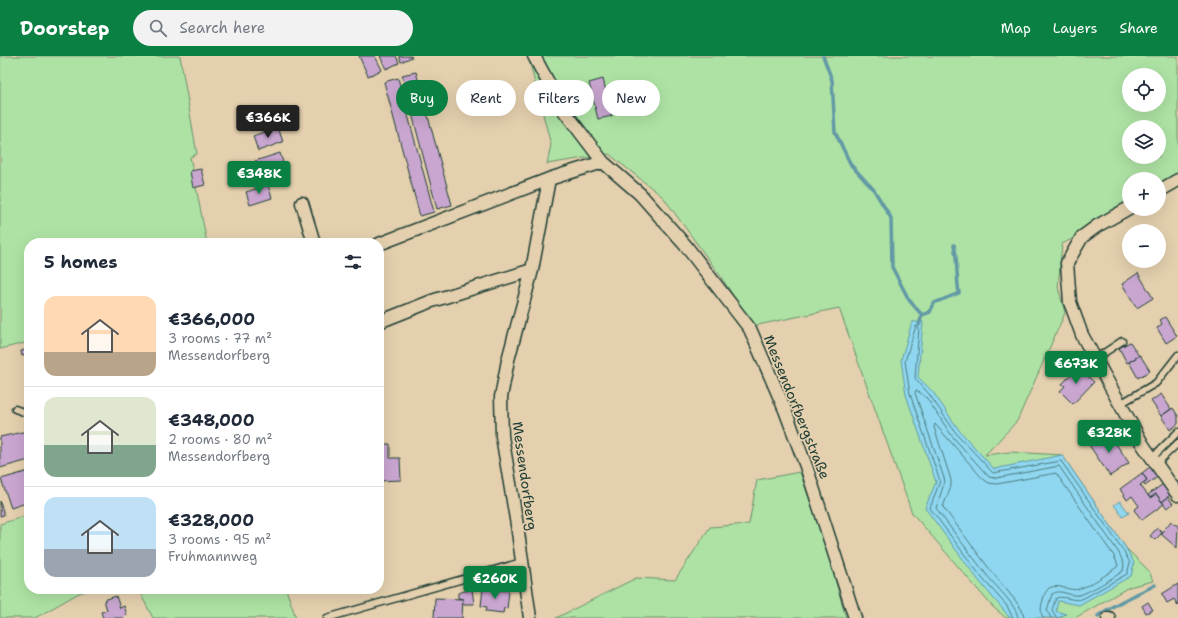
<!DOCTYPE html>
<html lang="en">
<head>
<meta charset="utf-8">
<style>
	:root { --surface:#fff; --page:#f2f2f3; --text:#1f2937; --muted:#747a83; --line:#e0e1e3; --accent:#0b8043 }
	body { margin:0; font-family:"Shantell Sans",sans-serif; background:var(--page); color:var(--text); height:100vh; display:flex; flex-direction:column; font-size:15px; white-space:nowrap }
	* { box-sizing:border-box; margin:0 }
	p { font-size:13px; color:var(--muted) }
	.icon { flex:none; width:22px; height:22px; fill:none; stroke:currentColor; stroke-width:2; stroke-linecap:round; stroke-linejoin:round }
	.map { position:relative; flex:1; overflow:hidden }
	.drawer { position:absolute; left:24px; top:182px; width:360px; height:356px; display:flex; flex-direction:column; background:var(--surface); border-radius:16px; box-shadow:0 4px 16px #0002 }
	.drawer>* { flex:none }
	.top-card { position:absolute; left:396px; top:24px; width:380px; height:36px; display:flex; gap:8px }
	.buttons { position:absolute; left:1122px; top:12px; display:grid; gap:8px }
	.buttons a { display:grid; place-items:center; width:44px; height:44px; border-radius:50%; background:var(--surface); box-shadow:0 4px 16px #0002; font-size:20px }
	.price { position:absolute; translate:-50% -34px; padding:0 9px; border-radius:4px; background:var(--accent); color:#fff; font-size:13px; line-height:26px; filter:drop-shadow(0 1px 2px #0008) }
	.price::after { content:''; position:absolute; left:50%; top:24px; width:12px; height:9px; margin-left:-6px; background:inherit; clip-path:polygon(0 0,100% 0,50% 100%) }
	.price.selected { background:#222; color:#fff }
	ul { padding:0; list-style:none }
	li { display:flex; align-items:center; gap:12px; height:100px; padding:0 20px }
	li+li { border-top:1px solid var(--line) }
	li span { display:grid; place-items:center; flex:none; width:112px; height:80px; border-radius:12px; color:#555 }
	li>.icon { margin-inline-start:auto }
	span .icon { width:48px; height:48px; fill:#fffc; stroke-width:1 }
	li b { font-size:17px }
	h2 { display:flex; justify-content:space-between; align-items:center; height:48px; padding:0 20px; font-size:17px }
	.tag { padding:0 14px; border-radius:18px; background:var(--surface); box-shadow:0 4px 16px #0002; font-size:14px; line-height:36px }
	.tag.selected { background:var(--accent); color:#fff }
	header { display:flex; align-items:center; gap:24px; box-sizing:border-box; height:56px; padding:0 20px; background:var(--accent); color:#fff }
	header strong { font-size:19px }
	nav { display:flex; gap:22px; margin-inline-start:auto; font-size:14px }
	.search { width:280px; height:36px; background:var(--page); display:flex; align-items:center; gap:10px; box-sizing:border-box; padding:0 14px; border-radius:22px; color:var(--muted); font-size:15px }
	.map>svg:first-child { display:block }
</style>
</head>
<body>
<header>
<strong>Doorstep</strong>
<div class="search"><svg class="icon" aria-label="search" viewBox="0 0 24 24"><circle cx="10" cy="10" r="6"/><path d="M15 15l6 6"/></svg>Search here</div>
<nav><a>Map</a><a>Layers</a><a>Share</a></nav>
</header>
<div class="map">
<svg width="1178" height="562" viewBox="0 0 1178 562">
	<rect width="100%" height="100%" fill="#e4d0ae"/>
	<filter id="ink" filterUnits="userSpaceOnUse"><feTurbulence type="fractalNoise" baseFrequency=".025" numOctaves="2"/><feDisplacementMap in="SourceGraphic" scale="8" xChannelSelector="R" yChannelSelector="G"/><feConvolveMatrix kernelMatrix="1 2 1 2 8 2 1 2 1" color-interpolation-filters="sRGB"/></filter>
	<g filter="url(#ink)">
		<path fill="#aee2a4" stroke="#66906c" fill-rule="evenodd" d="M0 0H180L197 98 190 101 207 187H29V286L0 293Z
			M528 0H1178V129L1159 139V123H1129V153H1131L1062 188 1058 231 1065 257 1017 365 985 399 1010 396 1062 399 1126 492 1149 515 1153 525 1129 531 1075 562H1006L992 550 912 457 839 252 753 270 719 218 663 141 609 98 547 108 551 89ZM1129 19H1159V49H1129ZM1129 71H1159V101H1129Z
			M800 416 826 490 846 562H556L636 522 675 524 710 471 749 468 757 424Z
			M29 459V533H93L79 537 35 562H0V468Z
			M138 533H286L296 562H153Z"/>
		<path fill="#8fd7f0" stroke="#6299a5" d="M912 266H923L918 321 933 336 959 374 994 413 1062 399 1126 492 1134 507 1131 520 1079 549 1058 545 1056 555 1066 558 1058 562H1010L979 525 925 452 936 426 906 339 901 304Z
			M1120 445 1129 457 1123 461 1114 449Z"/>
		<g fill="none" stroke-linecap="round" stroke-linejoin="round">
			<path stroke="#4c7b7f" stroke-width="1" d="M1013 562 1007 550 982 522 930 452 940 425 910 338 905 305 916 270 919 272 915 322 929 338 956 377 993 417 1061 405 1123 494 1130 507 1127 518 1084 542C1074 547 1066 539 1056 542L1052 554 1057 562
				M1018 562C1017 549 994 529 986 518 969 496 952 474 936 452L945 425 915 337 916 334 926 341 952 380 989 421 996 422 1059 410 1119 497 1124 508 1123 515C1115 521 1088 537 1079 539 1070 541 1061 532 1052 538L1047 554 1051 562
				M1024 562 1022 554 1015 544 991 515 943 451 951 430V424L934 371 935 368 983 423 989 427 997 428 1056 417 1114 500 1118 509 1117 511C1106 519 1091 529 1079 533 1067 537 1048 519 1043 544 1041 550 1040 556 1043 562"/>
			<path stroke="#6299a5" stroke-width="3.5" d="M823 0 832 24 835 76 851 109 874 134 891 162 892 211 909 244 922 259 919 269
				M922 259 930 256 934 247 959 237C956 220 958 205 954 189
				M1098 560C1115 547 1136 539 1155 529"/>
		</g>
		<path fill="#c9a6d0" stroke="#1f3d34" d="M359 0H375L382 14 368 20Z
			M380 0H396L399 7 386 13Z
			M399 0H411L412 1 401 6Z
			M416 16 452 149 437 153 402 19Z
			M398 22 434 156 420 160 384 26Z
			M603 23 612 60 598 63 589 27Z
			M278 71 283 86 258 95 253 80Z
			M280 97 285 113 282 114 285 124 262 131 255 105Z
			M201 113 205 129 193 132 190 115Z
			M268 129 272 142 250 149 246 136Z
			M1138 217 1153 242 1137 252 1122 228Z
			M1165 261 1177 280 1166 287 1157 272 1162 268 1160 264Z
			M1130 286 1139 300 1127 307 1119 292Z
			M29 293V298L22 300 21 295Z
			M1140 299 1150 315 1138 322 1129 306Z
			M1078 311 1094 326 1073 348 1060 335 1065 330 1062 328Z
			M1161 338 1171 353 1161 360 1151 345Z
			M1173 352 1178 360V368L1170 374 1161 360Z
			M27 375 29 404 0 412V381Z
			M1108 376 1129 407 1110 420 1089 389Z
			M381 388H390V402H400L401 424 379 425Z
			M1151 410 1159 420 1145 430 1143 427 1147 424 1142 417Z
			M29 415V446L11 452 1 423Z
			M1142 417 1147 424 1140 429 1150 442 1156 438 1164 448 1142 464 1134 454 1139 450 1132 440 1127 444 1120 433Z
			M1163 428 1171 438 1162 446 1156 438 1150 442 1148 439Z
			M1168 441 1173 448 1167 452 1162 446Z
			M0 445 4 459 0 460Z
			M1171 465 1178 470 1177 492 1161 478Z
			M1157 472 1163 476 1155 484 1150 480Z
			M1178 528V550L1174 543 1167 547 1162 538Z
			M483 532 509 535 507 553 504 552 503 557 486 555 487 551 481 550Z
			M472 533 474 548H462L463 543 458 542V537Z
			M116 540 120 552 124 550 127 559 124 562H103L101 556 107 554 104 544Z
			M435 542 463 543 462 562H434Z
			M1148 546 1153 554 1146 557 1142 550Z"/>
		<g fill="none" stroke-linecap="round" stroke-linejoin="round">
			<g stroke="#1f3d34" stroke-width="9">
				<path id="service" d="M1095 303 1122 285
					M1120 348 1156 327 1178 299
					M15 353 29 358
					M1152 402 1178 376
					M1156 408 1178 387
					M327 562 522 506"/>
			</g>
			<g stroke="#1f3d34" stroke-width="15">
				<path id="minor" d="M534 0 562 52 603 106 640 138 686 190 750 273 785 354 807 413 855 562
					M1159 135 1178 124
					M302 147 314 187
					M1129 152 1097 170 1082 181 1067 207 1070 246 1082 279 1120 348 1143 389 1178 439
					M379 188 549 123
					M379 266 432 245 532 214
					M530 562 517 469 502 380 501 341 508 304 532 214 549 123 603 106
					M1108 562H1109"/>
			</g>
			<use href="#service" stroke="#e4d0ae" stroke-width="6"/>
			<use href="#minor" stroke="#e4d0ae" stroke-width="12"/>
		</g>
	</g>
	<g text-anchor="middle" stroke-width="3.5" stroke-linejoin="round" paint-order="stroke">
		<g font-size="14" fill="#1f3d34" stroke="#e4d0ae">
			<text transform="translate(797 351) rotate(68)" y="5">Messendorfbergstraße</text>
			<text transform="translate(525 420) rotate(82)" y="5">Messendorfberg</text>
		</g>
	</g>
</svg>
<div class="buttons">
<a><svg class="icon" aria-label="locate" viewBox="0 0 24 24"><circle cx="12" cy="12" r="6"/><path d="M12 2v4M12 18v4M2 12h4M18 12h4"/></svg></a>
<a><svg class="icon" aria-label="layers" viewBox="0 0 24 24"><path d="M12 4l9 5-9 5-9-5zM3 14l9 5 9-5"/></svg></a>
<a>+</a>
<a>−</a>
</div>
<b class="price selected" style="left:268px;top:83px">€366K</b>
<b class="price" style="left:259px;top:139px">€348K</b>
<b class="price" style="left:1076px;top:329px">€673K</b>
<b class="price" style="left:1109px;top:398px">€328K</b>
<b class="price" style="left:495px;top:544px">€260K</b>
<div class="top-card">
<a class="tag selected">Buy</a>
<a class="tag">Rent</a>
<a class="tag">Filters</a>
<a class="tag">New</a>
</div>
<section class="drawer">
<h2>5 homes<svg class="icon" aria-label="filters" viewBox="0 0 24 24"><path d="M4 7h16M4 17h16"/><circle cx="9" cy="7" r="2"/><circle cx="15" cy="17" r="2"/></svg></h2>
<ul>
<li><span style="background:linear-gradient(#ffd9b3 70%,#b9a48a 0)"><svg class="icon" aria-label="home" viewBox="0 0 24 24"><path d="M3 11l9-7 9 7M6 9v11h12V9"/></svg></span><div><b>€366,000</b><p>3 rooms · 77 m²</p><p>Messendorfberg</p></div></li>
<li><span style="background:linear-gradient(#dfe7d0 60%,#7fa58c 0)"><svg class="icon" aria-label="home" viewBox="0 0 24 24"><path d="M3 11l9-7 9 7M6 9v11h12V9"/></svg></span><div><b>€348,000</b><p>2 rooms · 80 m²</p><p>Messendorfberg</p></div></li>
<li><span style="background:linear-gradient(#bfe0f5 65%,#9aa5b1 0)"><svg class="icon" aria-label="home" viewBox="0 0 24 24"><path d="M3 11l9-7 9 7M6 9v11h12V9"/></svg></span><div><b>€328,000</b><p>3 rooms · 95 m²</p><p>Fruhmannweg</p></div></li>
</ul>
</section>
</div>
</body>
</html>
